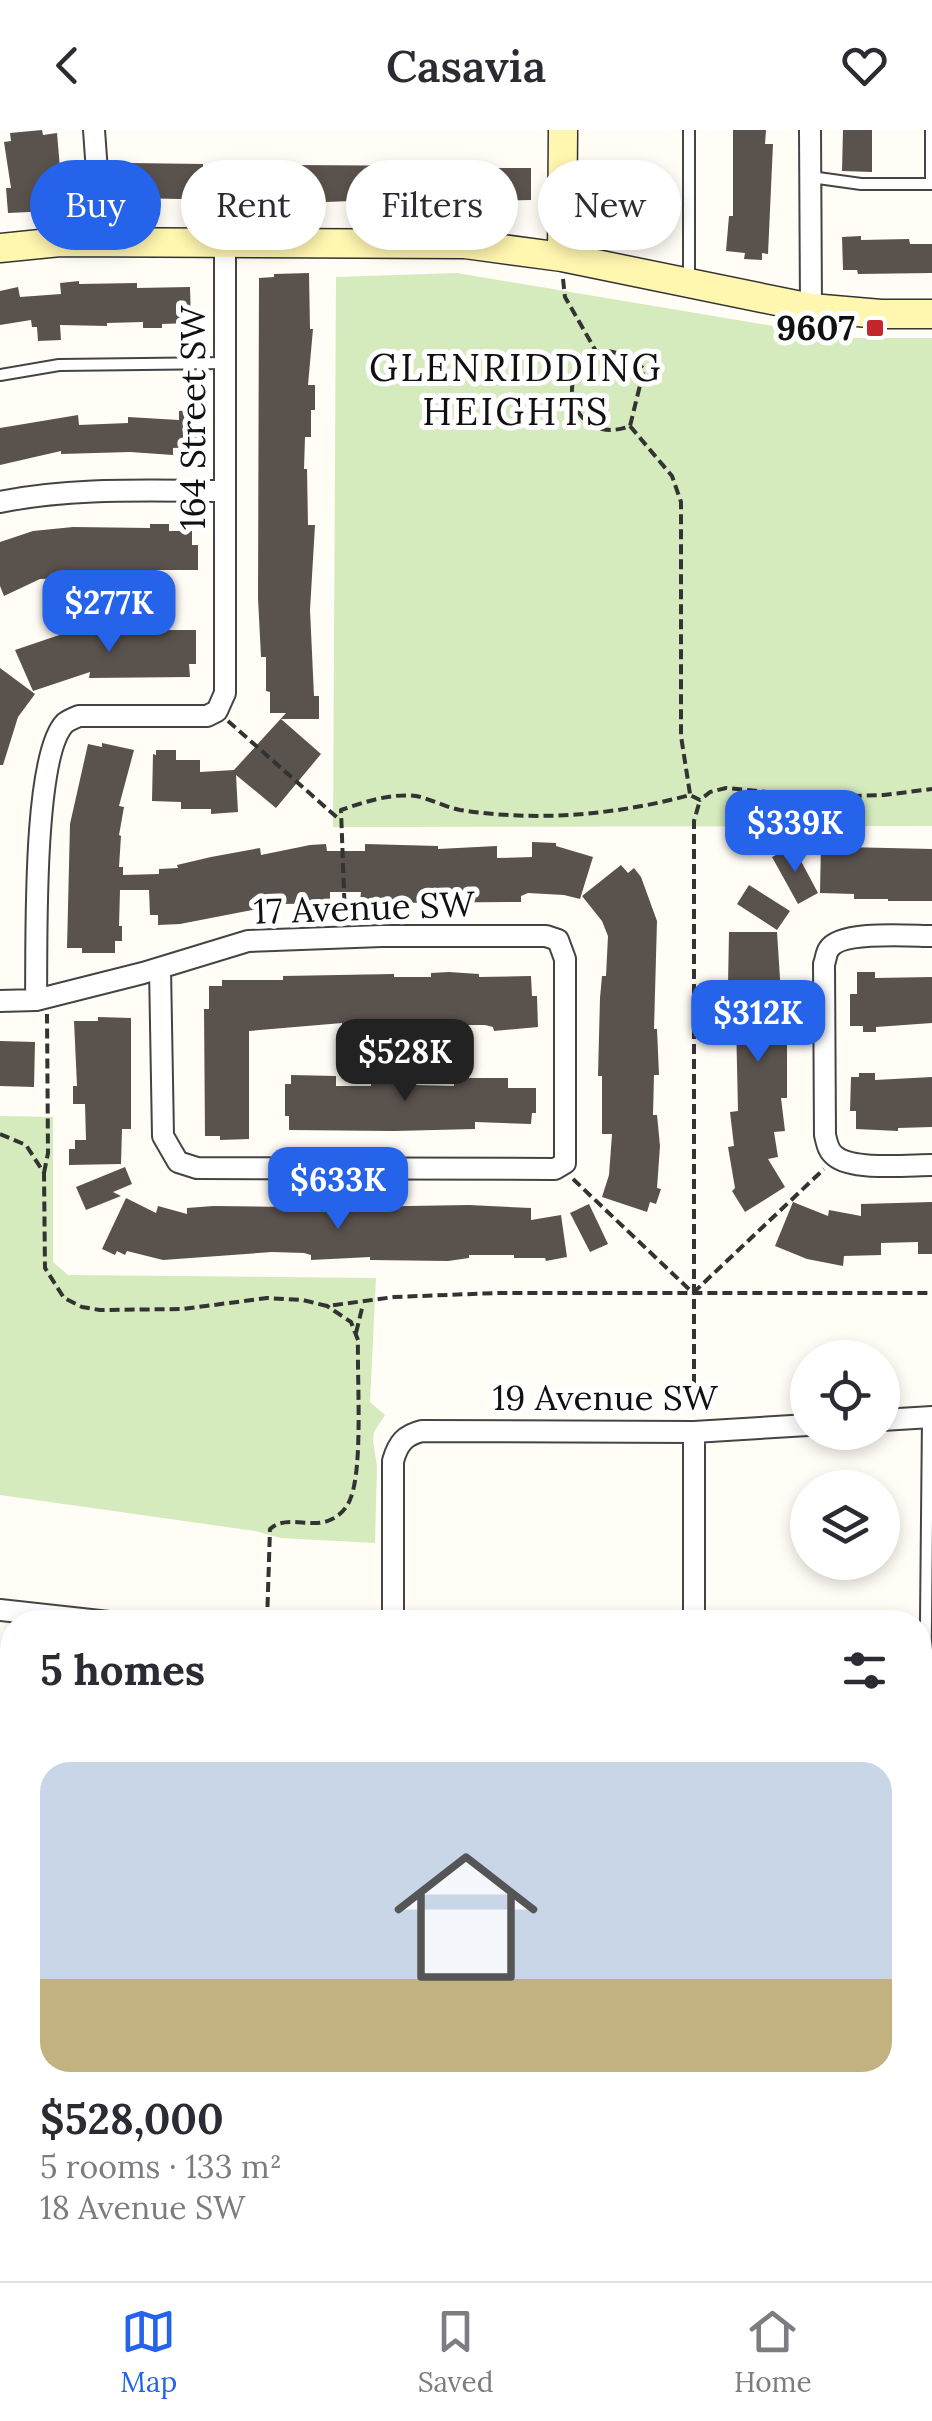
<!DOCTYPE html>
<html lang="en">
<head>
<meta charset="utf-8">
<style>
	:root { --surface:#fff; --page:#f2f2f3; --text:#2b2b33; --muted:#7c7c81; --line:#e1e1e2; --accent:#2563eb }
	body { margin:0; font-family:Lora,serif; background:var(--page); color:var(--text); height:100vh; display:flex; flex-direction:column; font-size:38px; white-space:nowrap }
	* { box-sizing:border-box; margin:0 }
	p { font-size:32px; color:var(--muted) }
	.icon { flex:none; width:55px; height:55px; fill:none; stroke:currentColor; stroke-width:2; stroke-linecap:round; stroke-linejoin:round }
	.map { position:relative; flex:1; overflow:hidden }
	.details { position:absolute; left:0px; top:1480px; width:932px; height:672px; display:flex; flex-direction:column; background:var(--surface); border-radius:40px 40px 0 0; box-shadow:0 5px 15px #0003 }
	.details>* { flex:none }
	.top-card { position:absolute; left:30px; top:30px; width:872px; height:90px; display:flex; gap:20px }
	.buttons { position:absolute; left:790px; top:1210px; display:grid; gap:20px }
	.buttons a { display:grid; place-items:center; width:110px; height:110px; border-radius:50%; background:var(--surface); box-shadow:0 5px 15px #0003; font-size:50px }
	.price { position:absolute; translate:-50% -85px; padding:0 22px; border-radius:20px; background:var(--accent); color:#fff; font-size:32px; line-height:65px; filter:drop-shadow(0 2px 5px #0008) }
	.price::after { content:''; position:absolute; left:50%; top:60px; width:30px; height:22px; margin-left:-15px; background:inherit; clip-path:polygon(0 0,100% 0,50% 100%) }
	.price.on { background:#222; color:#fff }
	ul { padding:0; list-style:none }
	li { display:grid; align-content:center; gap:20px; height:530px; padding:0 40px }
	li+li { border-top:2px solid var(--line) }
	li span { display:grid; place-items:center; height:310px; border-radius:30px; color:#555 }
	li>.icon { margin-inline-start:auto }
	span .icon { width:180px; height:180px; fill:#fffc; stroke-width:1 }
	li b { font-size:42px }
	h2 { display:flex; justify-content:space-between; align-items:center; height:120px; padding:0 40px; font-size:42px }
	.pill { padding:0 35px; border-radius:45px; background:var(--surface); box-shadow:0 5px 15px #0003; font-size:35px; line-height:90px }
	.pill.on { background:var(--accent); color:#fff }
	header { display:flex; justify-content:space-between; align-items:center; height:130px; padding:0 40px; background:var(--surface); font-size:45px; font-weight:600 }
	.tab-bar { display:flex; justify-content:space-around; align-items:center; height:140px; border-top:2px solid var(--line); background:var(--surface); font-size:28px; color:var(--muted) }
	.tab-bar a { display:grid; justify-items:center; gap:5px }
	.tab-bar .on { color:var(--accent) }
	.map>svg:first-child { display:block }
</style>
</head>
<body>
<header><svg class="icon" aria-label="back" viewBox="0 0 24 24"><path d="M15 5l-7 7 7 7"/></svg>Casavia<svg class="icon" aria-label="heart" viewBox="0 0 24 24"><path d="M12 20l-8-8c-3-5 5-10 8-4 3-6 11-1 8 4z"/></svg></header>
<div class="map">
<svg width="932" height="2151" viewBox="0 0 932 2151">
	<rect width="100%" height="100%" fill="#fffdf5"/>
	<path fill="#d5ebbd" d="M457 143 845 208H932V696L333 697 336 147Z
		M0 986 53 987V1132L68 1145 376 1148 370 1272 385 1285 374 1302 373 1311 377 1336 375 1413 281 1408 255 1401 0 1365Z"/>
	<path fill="#5a524d" d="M42 0 43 5 57 3 63 73H50L51 81 8 83 6 58H11L4 12 11 11 10 3Z
		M733 0H766L765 14H773L768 124 762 123V130L744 129 745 123 726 121 729 86H733Z
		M843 0H872V42L842 41Z
		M130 33 203 34V40H293V35L445 36V43H496V38H531V70L454 72 405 69 325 72 130 68Z
		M861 106V110L909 109 910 114H932V143L858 144 857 140H843L842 107Z
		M309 143 310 199H313L308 255H315V280H311V307H305L304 339H307L308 395H315L310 480 314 566H319V589H281L321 624 276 678 236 645 238 682 211 684V679H181V672L152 671 153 624 156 625V620H176V630H200V642L234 640 286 583H270V562L266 561V527H261L258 468 259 148 274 147V144Z
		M79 151V154L137 153V158L190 157 191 193 162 194V198H143V192L107 193V196L60 195 61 210 38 211 37 197H32L31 190 0 195V161L18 157 20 167 61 164 60 153Z
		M196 280 197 317 173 318V325L130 322 61 324V321L0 335V298L78 285 79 295 128 293V287L179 290V281Z
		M150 394H169V401H192V415H198V440H140V446L40 449 4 466 0 456V412L33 401 73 397 150 398Z
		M114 493H129V498L137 500H196V534H189L190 547 89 548 90 542 33 561 15 520 77 499 114 500Z
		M0 538 35 564 18 587 3 635H0Z
		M102 613 134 620 119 676 124 677 119 705 121 706 119 737H123V745L159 744V739L178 738 177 735 211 727 260 718 261 725 310 715 326 714 327 721H365V714L438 716V719L497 716V728L532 727V712L556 713V716L593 727 580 769 564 765 528 763 521 766V772L387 773 360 772 361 762H330V773L283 774 180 794 158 795V785H150L149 760H120L119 796H122V811H115V823H82V818H67L70 694 88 614 102 617Z
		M821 711H844V717L932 719V771H888V769H854V764L820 763Z
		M793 716 818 763 798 774 772 727Z
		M621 735 628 743 634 738 641 747 657 791 654 899H657L659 945H654L653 985H657L660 1016 657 1058 661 1059 656 1074 650 1072 647 1082 602 1067 609 1045 612 1004H602V946H598L600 868 602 846H606L608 806 602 791 582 766Z
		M749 755 790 781 777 800 737 774Z
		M729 802H777L781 864H787V968H781L785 1001 774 1002 778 1027 768 1029 785 1057 745 1082 732 1061 735 1058 728 1017 734 1016 730 982 738 981 736 890H739V856L728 855Z
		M449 842 479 844V847L531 846 532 866H537L538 897 494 901 493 897 485 895H451L452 902H436V899H427V896L399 895 342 900V893L249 901V1009L220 1010V1006H205L204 879H209V856H222V850H283V846L394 844V847H431V843Z
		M857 842H875V848L932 847V893L876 897V902H863V896H850V864H857Z
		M98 887 131 888V999H122L121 1034 69 1035V1019H75V1010H86L85 974H73V956H77L74 891H98Z
		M0 911 35 912 34 957 0 956Z
		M859 943H875V950L932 947V997L898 998V1001L856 999V981H850L851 947H859Z
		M469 944V948H508V958H536V983H532L531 994 475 992V999L394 1001 289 1000V986H285V954H291V945L336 946V956H371V947H394L415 948V955L454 956V945Z
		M125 1037 132 1054 113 1062 121 1066 86 1080 76 1057Z
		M126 1068 156 1083 158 1076 187 1084V1078L213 1076 291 1077 349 1073V1077L469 1075 531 1078V1090L561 1085 567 1127 546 1131 545 1128H514V1125H469V1128L448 1131 370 1130V1127L311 1130V1125L304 1123 272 1122 163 1130 127 1121 125 1125 117 1121 115 1125 102 1119Z
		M793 1072 828 1086 829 1080 861 1086V1074L932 1072V1124H918V1112L881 1113V1125L844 1126 843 1136 807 1129 775 1116Z
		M589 1074 608 1114 590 1122 570 1083Z"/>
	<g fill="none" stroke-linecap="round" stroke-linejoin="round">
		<g stroke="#444" stroke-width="14">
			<path id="lane" d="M689 0V149
				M811 47 861 54H932
				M931 54V0
				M0 245 59 235 226 233
				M925 1591 928 1287
				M0 1598 12 1600
				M922 1840 932 1836"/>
		</g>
		<g stroke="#444" stroke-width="24">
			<path id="street" d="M94 0 98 56V112
				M810 0 811 178
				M0 372C74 357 150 361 225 361
				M932 806C911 806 841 800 829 819 826 823 826 829 824 834L825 1005C827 1013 828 1021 835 1026 853 1041 909 1035 932 1035
				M36 870C37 819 32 626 65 593 69 590 74 588 79 586H207L217 581 225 563V113
				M0 871 36 870 143 843 248 811 382 806H546L558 810 565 829V1033L555 1039 197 1038 178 1032 163 1006 160 838
				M882 1290 932 1287
				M694 1302V1492
				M0 1480 109 1492
				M393 1492V1331C398 1313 405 1305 422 1301L694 1302 808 1295"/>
		</g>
		<g stroke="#333" stroke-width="31">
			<path id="secondary" d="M0 118 60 112 465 114 562 127 811 178 881 184H932
				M562 127 563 0
				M0 1724 12 1725
				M920 2035 932 2008
				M868 2151 873 2140"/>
		</g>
		<path stroke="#333" stroke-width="4" stroke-dasharray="10 5" stroke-linecap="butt" d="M563 149 565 167 597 223
			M608 221 630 226 644 239 630 296C571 319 546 233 608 221Z
			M630 296 672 346 681 372V606L690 664
			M228 591 341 691
			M345 788 341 680C364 672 391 663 416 666 431 669 445 677 460 680 536 692 616 685 690 665L700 670 710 662 726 658 816 667 884 665 932 659
			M0 1004 26 1015 44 1043 45 1138 64 1168 82 1177 100 1180 183 1179 267 1168 303 1170 327 1176 394 1167 498 1163H932
			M44 1043 48 1023 47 884
			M573 1049 693 1163
			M693 1163 824 1039
			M356 1203 363 1174
			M694 1284V691L700 670
			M267 1492 270 1399C286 1384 311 1399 330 1390 340 1386 348 1377 351 1367 363 1335 357 1248 358 1210L351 1192 327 1176
			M0 1750 12 1751
			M920 1949 932 1924
			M920 2072 932 2077
			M834 2151 839 2140"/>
		<use href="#lane" stroke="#fff" stroke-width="10"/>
		<use href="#street" stroke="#fff" stroke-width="20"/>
		<use href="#secondary" stroke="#fff6b0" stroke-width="28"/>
	</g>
	<rect fill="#c4262e" stroke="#fff" stroke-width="4" x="865" y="188" width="20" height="20" rx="5"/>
	<g text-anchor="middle" stroke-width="10" stroke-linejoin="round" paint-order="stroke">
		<g font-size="35" font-weight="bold" fill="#111" stroke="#fff" text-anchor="end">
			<text x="855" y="210">9607</text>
		</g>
		<g font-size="35" fill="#111" stroke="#fff">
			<text transform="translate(193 288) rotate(-90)" y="12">164 Street SW</text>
			<text transform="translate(364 778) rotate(-2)" y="12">17 Avenue SW</text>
			<text x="605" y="1280">19 Avenue SW</text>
		</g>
		<g font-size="38" letter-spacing="2.5" fill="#111" stroke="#fff">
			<text x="516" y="251">GLENRIDDING<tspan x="516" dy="44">HEIGHTS</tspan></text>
		</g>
	</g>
</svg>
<div class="buttons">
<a><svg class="icon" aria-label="locate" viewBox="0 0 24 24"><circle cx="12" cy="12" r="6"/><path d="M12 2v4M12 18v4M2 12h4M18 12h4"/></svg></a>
<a><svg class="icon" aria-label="layers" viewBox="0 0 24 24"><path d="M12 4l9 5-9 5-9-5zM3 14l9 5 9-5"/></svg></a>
</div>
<b class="price" style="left:109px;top:525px">$277K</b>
<b class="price" style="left:795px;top:745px">$339K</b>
<b class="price" style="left:758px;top:935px">$312K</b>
<b class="price on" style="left:405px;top:974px">$528K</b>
<b class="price" style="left:338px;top:1102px">$633K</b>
<div class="top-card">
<a class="pill on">Buy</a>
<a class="pill">Rent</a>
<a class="pill">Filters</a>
<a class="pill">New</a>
</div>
<section class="details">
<h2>5 homes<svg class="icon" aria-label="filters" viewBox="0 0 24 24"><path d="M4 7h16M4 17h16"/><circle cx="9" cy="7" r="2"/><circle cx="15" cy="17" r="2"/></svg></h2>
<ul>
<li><span style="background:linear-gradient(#c9d6e8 70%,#c2b280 0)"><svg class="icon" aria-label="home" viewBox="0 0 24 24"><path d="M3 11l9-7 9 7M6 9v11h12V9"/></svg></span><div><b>$528,000</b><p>5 rooms · 133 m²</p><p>18 Avenue SW</p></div></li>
</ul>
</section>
</div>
<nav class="tab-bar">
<a class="on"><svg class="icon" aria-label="map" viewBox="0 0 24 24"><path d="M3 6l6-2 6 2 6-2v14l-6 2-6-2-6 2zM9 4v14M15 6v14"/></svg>Map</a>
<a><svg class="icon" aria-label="saved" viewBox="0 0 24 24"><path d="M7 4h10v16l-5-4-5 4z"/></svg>Saved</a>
<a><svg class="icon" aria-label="home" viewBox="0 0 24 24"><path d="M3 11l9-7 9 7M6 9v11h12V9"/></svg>Home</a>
</nav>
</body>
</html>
